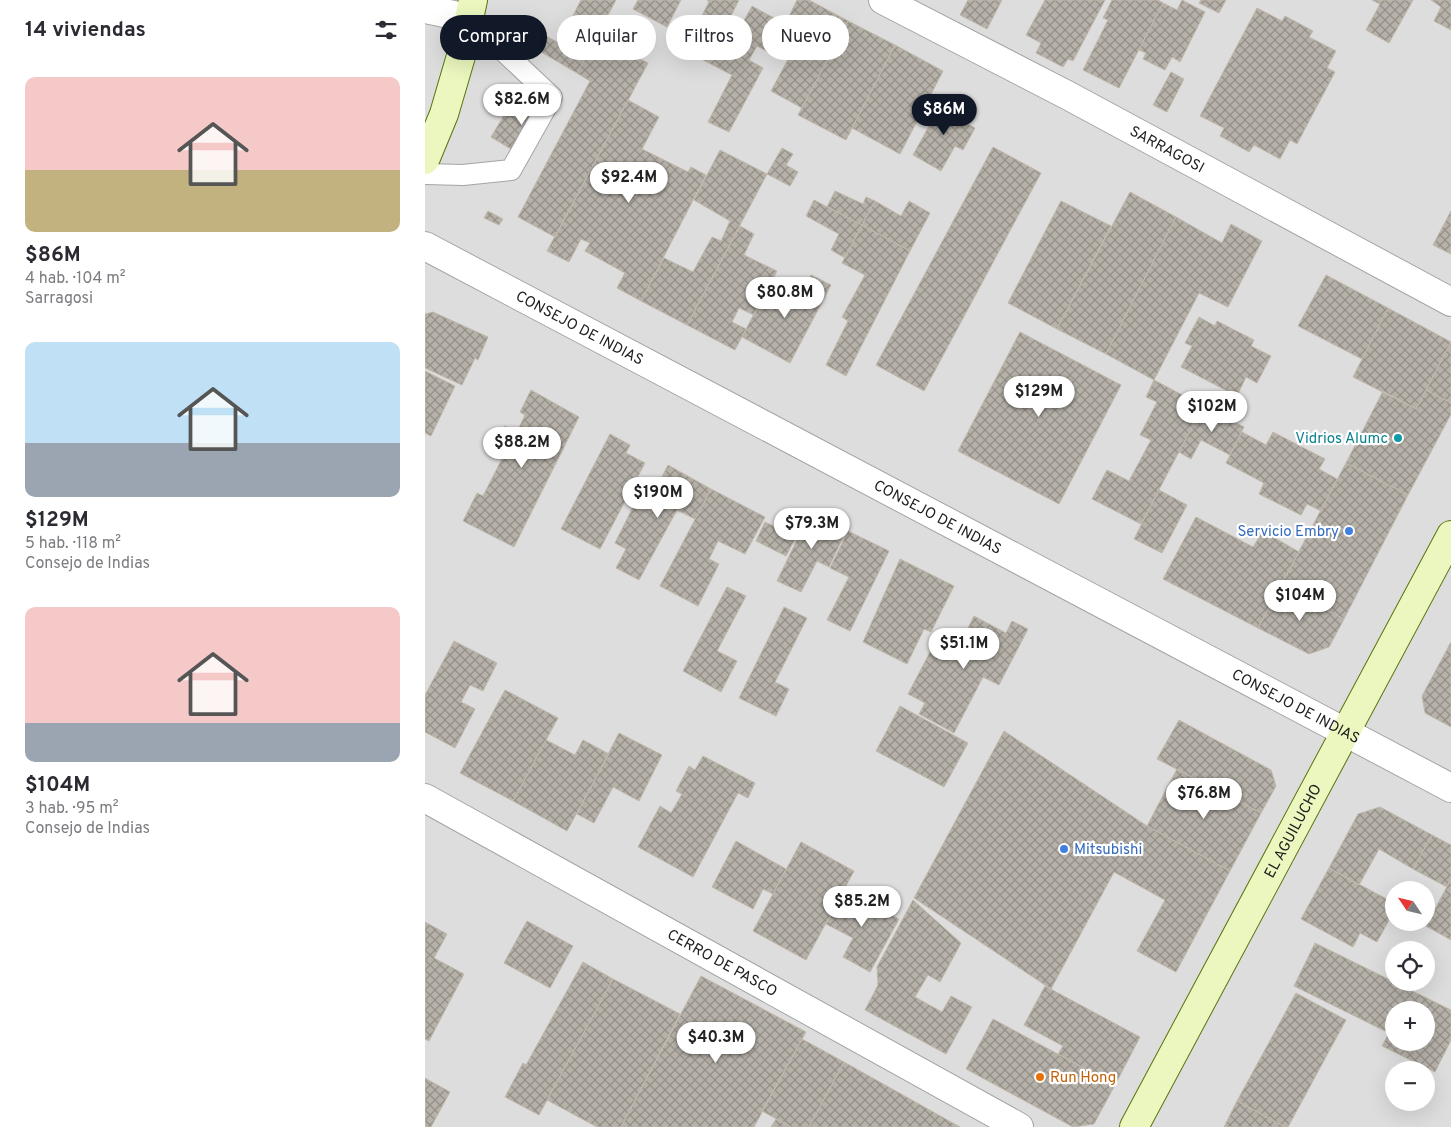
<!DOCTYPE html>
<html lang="es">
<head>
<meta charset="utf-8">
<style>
	:root { --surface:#fff; --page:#f7f7f7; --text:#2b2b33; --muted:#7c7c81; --accent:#111827 }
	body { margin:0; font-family:Overpass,sans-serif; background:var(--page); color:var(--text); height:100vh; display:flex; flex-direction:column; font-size:19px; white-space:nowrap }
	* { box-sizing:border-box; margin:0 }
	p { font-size:16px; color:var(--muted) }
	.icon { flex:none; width:28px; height:28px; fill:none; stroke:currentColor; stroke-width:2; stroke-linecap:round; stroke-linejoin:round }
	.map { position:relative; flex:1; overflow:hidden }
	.side { display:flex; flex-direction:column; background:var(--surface); width:425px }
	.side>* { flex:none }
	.hud { position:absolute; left:15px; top:15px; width:475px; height:45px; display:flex; gap:10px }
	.needle { width:32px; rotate:305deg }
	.buttons { position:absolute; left:960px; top:881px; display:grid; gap:10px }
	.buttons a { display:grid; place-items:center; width:50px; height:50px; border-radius:50%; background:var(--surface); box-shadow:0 5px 20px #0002; font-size:25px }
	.price { position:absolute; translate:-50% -42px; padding:0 11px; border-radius:18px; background:#fff; color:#222; font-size:16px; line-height:32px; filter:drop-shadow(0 1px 2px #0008) }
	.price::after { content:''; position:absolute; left:50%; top:30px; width:15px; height:11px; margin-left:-8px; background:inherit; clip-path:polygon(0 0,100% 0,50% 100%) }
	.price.selected { background:var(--accent); color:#fff }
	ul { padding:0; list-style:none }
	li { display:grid; align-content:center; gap:10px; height:265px; padding:0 25px }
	li span { display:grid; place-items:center; height:155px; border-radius:10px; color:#555 }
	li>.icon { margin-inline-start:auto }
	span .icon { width:90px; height:90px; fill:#fffc; stroke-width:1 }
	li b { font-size:21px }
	h2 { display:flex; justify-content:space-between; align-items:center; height:60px; padding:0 25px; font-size:21px }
	.tag { padding:0 18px; border-radius:22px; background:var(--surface); box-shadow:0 5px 20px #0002; font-size:18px; line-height:45px }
	.tag.selected { background:var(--accent); color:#fff }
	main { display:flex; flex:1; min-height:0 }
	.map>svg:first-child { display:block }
</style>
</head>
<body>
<main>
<section class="side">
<h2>14 viviendas<svg class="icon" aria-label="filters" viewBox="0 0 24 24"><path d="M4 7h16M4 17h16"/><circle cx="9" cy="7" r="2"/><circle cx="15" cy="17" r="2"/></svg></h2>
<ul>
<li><span style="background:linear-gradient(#f6c9c9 60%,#c2b280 0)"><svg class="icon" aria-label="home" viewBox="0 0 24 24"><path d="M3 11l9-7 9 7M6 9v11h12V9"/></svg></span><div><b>$86M</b><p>4 hab. · 104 m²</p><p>Sarragosi</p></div></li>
<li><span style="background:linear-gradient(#bfe0f5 65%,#9aa5b1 0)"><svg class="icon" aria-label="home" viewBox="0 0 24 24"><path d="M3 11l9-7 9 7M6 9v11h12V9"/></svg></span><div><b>$129M</b><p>5 hab. · 118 m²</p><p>Consejo de Indias</p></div></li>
<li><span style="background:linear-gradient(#f6c9c9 75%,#9aa5b1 0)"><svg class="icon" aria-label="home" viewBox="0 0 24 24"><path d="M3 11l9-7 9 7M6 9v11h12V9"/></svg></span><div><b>$104M</b><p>3 hab. · 95 m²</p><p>Consejo de Indias</p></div></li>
</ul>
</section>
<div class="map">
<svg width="1026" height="1127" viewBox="0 0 1026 1127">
	<defs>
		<pattern id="building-cross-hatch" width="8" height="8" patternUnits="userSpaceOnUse" patternTransform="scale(1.25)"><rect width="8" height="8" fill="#b6b1a9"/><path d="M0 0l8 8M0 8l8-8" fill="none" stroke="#949089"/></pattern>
	</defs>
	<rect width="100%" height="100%" fill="#f0efe7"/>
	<path fill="#dedddd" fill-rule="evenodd" d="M0 0H1026V1127H0ZM969 890H1001V922H969ZM969 950H1001V982H969ZM969 1010H1001V1042H969ZM969 1070H1001V1102H969Z"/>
	<path fill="url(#building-cross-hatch)" stroke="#c1b8aa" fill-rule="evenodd" d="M156 0H191L152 73 111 49 119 35 134 43Z
		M213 0H256L242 27 208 9Z
		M282 0H314L282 62 259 50 284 2Z
		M372 0H384L423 21 377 108 346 91 373 41 356 33Z
		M543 0H577L562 29 535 15Z
		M620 0H680L648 61 643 59 638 67 611 53 616 43 601 35Z
		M687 0H733L738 3 694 88 658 70 683 20 678 18Z
		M757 0 780 12 755 62 747 57 740 70 718 59 721 53 714 50 738 3 752 10Z
		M776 0H801L794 13 774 3Z
		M947 0H988L964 43 941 30 955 4Z
		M1006 0H1026V30L1009 21 1016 7Z
		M327 6 360 24 345 53 332 46 324 60 338 68 304 132 283 122 307 75 282 62 303 22 315 28Z
		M832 8 857 21 860 16 888 31 884 37 911 51 902 68 910 72 872 144 865 140 855 159 829 145 824 152 795 136 799 128 775 116Z
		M423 21 470 45 421 140 373 115Z
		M172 37 223 63 130 237 93 217 165 81 152 73Z
		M470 45 518 71 475 154 427 128Z
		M746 72 759 79 742 112 728 105Z
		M92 94 127 115 102 159 66 137Z
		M519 99 542 111 537 121 550 128 538 150 530 146 516 171 488 155Z
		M203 100 234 117 217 149 263 172 266 167 281 175 216 301 192 288 200 273 160 251 165 243 156 239 144 262 122 251Z
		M568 147 616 173 499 391 451 365Z
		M357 148 368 154 361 165 373 172 365 186 342 174Z
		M295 150 342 174 262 325 216 301 239 258 268 272 287 237 296 241 305 221 269 200Z
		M410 191 438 204 441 197 450 201 437 225 402 207Z
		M705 192 751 217 681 354 632 329Z
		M389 200 437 225 420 258 406 250 414 234 381 216Z
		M450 201 476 216 484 201 505 213 485 251 437 225Z
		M636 201 686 226 632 329 583 303Z
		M63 211 78 219 74 225 59 218Z
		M1026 211V254L1008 245Z
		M751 217 797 243 806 224 837 241 803 307 774 293 729 380 681 354Z
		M437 225 485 251 421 376 401 365 423 321 417 317 440 275 417 263Z
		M315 226 329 234 319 255 352 271 329 315 314 308 307 322 321 329 310 350 262 325Z
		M386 275 406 285 365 363 317 337 344 285 373 300Z
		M901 275 963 308 937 359 873 326Z
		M963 308 1026 342 991 409 928 377Z
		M8 312 63 337 53 360 50 358 37 385 0 368V314Z
		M774 317 790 326 792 321 829 340 826 346 846 356 832 383 821 377 812 396 756 367 767 346 760 343Z
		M595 332 696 385 634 504 533 451Z
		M1026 342V403L1001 390Z
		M0 371 30 386 6 436 0 433Z
		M729 380 778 406 716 524 667 499 682 470 704 481 726 440 715 435 732 402 721 397Z
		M106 390 154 417 89 547 38 521 52 493 58 496 81 451 70 445 80 426 92 432 100 415 95 412Z
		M1001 390 1026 403V414L983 495 921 463 958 391 991 409Z
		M778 406 819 427 805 455 776 440 766 459 754 452Z
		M817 432 841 445 848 432 900 459 894 469 912 479 896 511 882 504 876 515 834 494 839 483 801 463Z
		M185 434 205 445 201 453 220 463 175 549 136 529Z
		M921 463 983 495 919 619 856 585Z
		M243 465 286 489 270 519 252 510 214 580 191 568 201 549 190 543 209 505 220 510Z
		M286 489 340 517 320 554 293 541 284 559 294 564 273 606 235 586Z
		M734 490 762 505 737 553 709 539Z
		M386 511 422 529 404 567 392 561 376 592 352 581Z
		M771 517 828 547 838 531 874 552 833 628 738 579Z
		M340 522 371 537 361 556 331 541Z
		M423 531 464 551 425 631 402 620 424 577 405 568Z
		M475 559 529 586 506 632 499 629 482 664 438 642Z
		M856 585 919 619 904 647 884 654 833 628Z
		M302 587 321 596 292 651 312 661 296 692 258 671Z
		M359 607 382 618 350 682 364 689 351 716 314 698Z
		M549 616 581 633 587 621 603 629 574 685 558 677 529 733 494 714 500 703 483 694 515 633 535 644Z
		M29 641 72 663 58 691 45 685 36 702 50 709 30 748 0 732V695Z
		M1026 642V727L1000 713 997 696Z
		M80 690 133 718 88 801 35 773Z
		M475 706 543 743 519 787 451 751Z
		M754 720 846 770 851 786 836 813 732 759Z
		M579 731 722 826 805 871 751 972 712 951 740 900 689 872 626 989 489 898Z
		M194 733 237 755 214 801 188 787 169 823 152 814Z
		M121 740 150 755 158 740 184 754 142 831 88 801Z
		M278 756 330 783 323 798 313 793 268 877 213 847 235 806 246 813 257 794 251 791 264 766 270 770Z
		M752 769 836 813 805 871 722 826Z
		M955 807 1007 835 988 869 954 849 934 885 904 868 933 814Z
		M1007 835 1026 845V879L1022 887 988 869Z
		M311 841 361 869 348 894 338 889 328 909 287 887Z
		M376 842 429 871 381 960 328 931Z
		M904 868 969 903V911L952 942 935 933 928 947 876 919Z
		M1026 879V940L1001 926Z
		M420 889 474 919 445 972 418 957 428 938 401 924Z
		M488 900 536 943 515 982 503 975 490 997 517 1012 526 996 547 1007 521 1054 440 1010 453 985 452 967Z
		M102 921 148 946 125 988 79 963Z
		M0 922 22 934 9 958 39 974 4 1041 0 1039Z
		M890 943 1026 1010V1040L1010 1072 957 1046 964 1033 869 986ZM969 1010H1001V1042H969Z
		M158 962 188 979 114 1115 80 1097 98 1063 101 1065Z
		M276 976 381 1032 377 1039 329 1127H196Z
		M188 979 255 1014 196 1127H172L122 1100Z
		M620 986 715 1037 690 1085 633 1054 638 1046 599 1025Z
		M871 993 921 1020 863 1127H860L812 1101Z
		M568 1019 690 1085 669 1124 648 1127 541 1069Z
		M377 1039 419 1062 384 1127H366L337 1111Z
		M419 1062 535 1127H384Z
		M0 1078 25 1092 6 1127H0Z
		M812 1101 860 1127H799Z
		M351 1119 366 1127H346Z"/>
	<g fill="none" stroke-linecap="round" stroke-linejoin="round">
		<g stroke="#a4a4a4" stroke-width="22">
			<path id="lane" d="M0 174 38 175 86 170 127 97 43 18"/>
		</g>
		<g stroke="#a4a4a4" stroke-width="30">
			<g id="street">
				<path id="s1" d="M458 0 642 95 1026 302"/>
				<path d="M0 9 43 18"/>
				<path id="s2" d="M0 246 1026 788"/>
				<path id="s3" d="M0 798 594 1127"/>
			</g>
		</g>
		<g stroke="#57740a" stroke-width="30">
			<g id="secondary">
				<path d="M0 160 19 114 36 56 48 0"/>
				<path id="s4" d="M709 1127 1026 535"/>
			</g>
		</g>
		<use href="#lane" stroke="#fff" stroke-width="20"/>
		<use href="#street" stroke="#fff" stroke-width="28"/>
		<use href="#secondary" stroke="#ebf7be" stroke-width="28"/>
	</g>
	<circle fill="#0f9aa8" stroke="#fff" stroke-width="2" cx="973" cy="438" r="5"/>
	<g fill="#3f7fe0" stroke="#fff" stroke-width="2">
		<circle cx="924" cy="531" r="5"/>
		<circle cx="639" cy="849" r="5"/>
	</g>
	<circle fill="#e8710a" stroke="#fff" stroke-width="2" cx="615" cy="1077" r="5"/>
	<g text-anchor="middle" stroke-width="4.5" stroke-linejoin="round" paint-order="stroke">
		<g font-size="15" fill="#202020" stroke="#fff">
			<text dy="5" stroke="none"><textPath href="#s1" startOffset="321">SARRAGOSI</textPath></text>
			<text dy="5" stroke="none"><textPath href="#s2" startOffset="175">CONSEJO DE INDIAS</textPath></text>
			<text dy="5" stroke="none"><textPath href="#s2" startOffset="580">CONSEJO DE INDIAS</textPath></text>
			<text dy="5" stroke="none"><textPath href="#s2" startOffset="985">CONSEJO DE INDIAS</textPath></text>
			<text dy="5" stroke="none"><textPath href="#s4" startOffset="336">EL AGUILUCHO</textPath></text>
			<text dy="5" stroke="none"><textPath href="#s3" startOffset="340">CERRO DE PASCO</textPath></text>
		</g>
		<g font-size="15" fill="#0d838f" stroke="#fff" text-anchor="end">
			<text x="963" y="443">Vidrios Alumc</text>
		</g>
		<g font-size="15" fill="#366cbe" stroke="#fff" text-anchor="end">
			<text x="914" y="536">Servicio Embry</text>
			<text x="649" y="854" text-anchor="start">Mitsubishi</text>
		</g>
		<g font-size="15" fill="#c56008" stroke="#fff" text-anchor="start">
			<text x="625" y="1082">Run Hong</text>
		</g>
	</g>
</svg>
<div class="buttons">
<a><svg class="needle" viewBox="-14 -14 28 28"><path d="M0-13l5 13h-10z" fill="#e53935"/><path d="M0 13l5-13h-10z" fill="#7c7c81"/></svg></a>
<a><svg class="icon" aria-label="locate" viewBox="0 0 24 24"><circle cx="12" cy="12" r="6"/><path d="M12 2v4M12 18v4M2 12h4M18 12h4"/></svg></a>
<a>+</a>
<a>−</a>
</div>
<b class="price" style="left:97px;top:126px">$82.6M</b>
<b class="price selected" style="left:519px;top:136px">$86M</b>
<b class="price" style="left:204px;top:204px">$92.4M</b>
<b class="price" style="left:360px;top:319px">$80.8M</b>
<b class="price" style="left:614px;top:418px">$129M</b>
<b class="price" style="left:787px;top:433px">$102M</b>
<b class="price" style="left:97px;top:469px">$88.2M</b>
<b class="price" style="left:233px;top:519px">$190M</b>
<b class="price" style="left:387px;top:550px">$79.3M</b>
<b class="price" style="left:875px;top:622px">$104M</b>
<b class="price" style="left:539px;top:670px">$51.1M</b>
<b class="price" style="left:779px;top:820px">$76.8M</b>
<b class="price" style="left:437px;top:928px">$85.2M</b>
<b class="price" style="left:291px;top:1064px">$40.3M</b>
<div class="hud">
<a class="tag selected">Comprar</a>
<a class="tag">Alquilar</a>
<a class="tag">Filtros</a>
<a class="tag">Nuevo</a>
</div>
</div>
</main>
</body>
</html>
